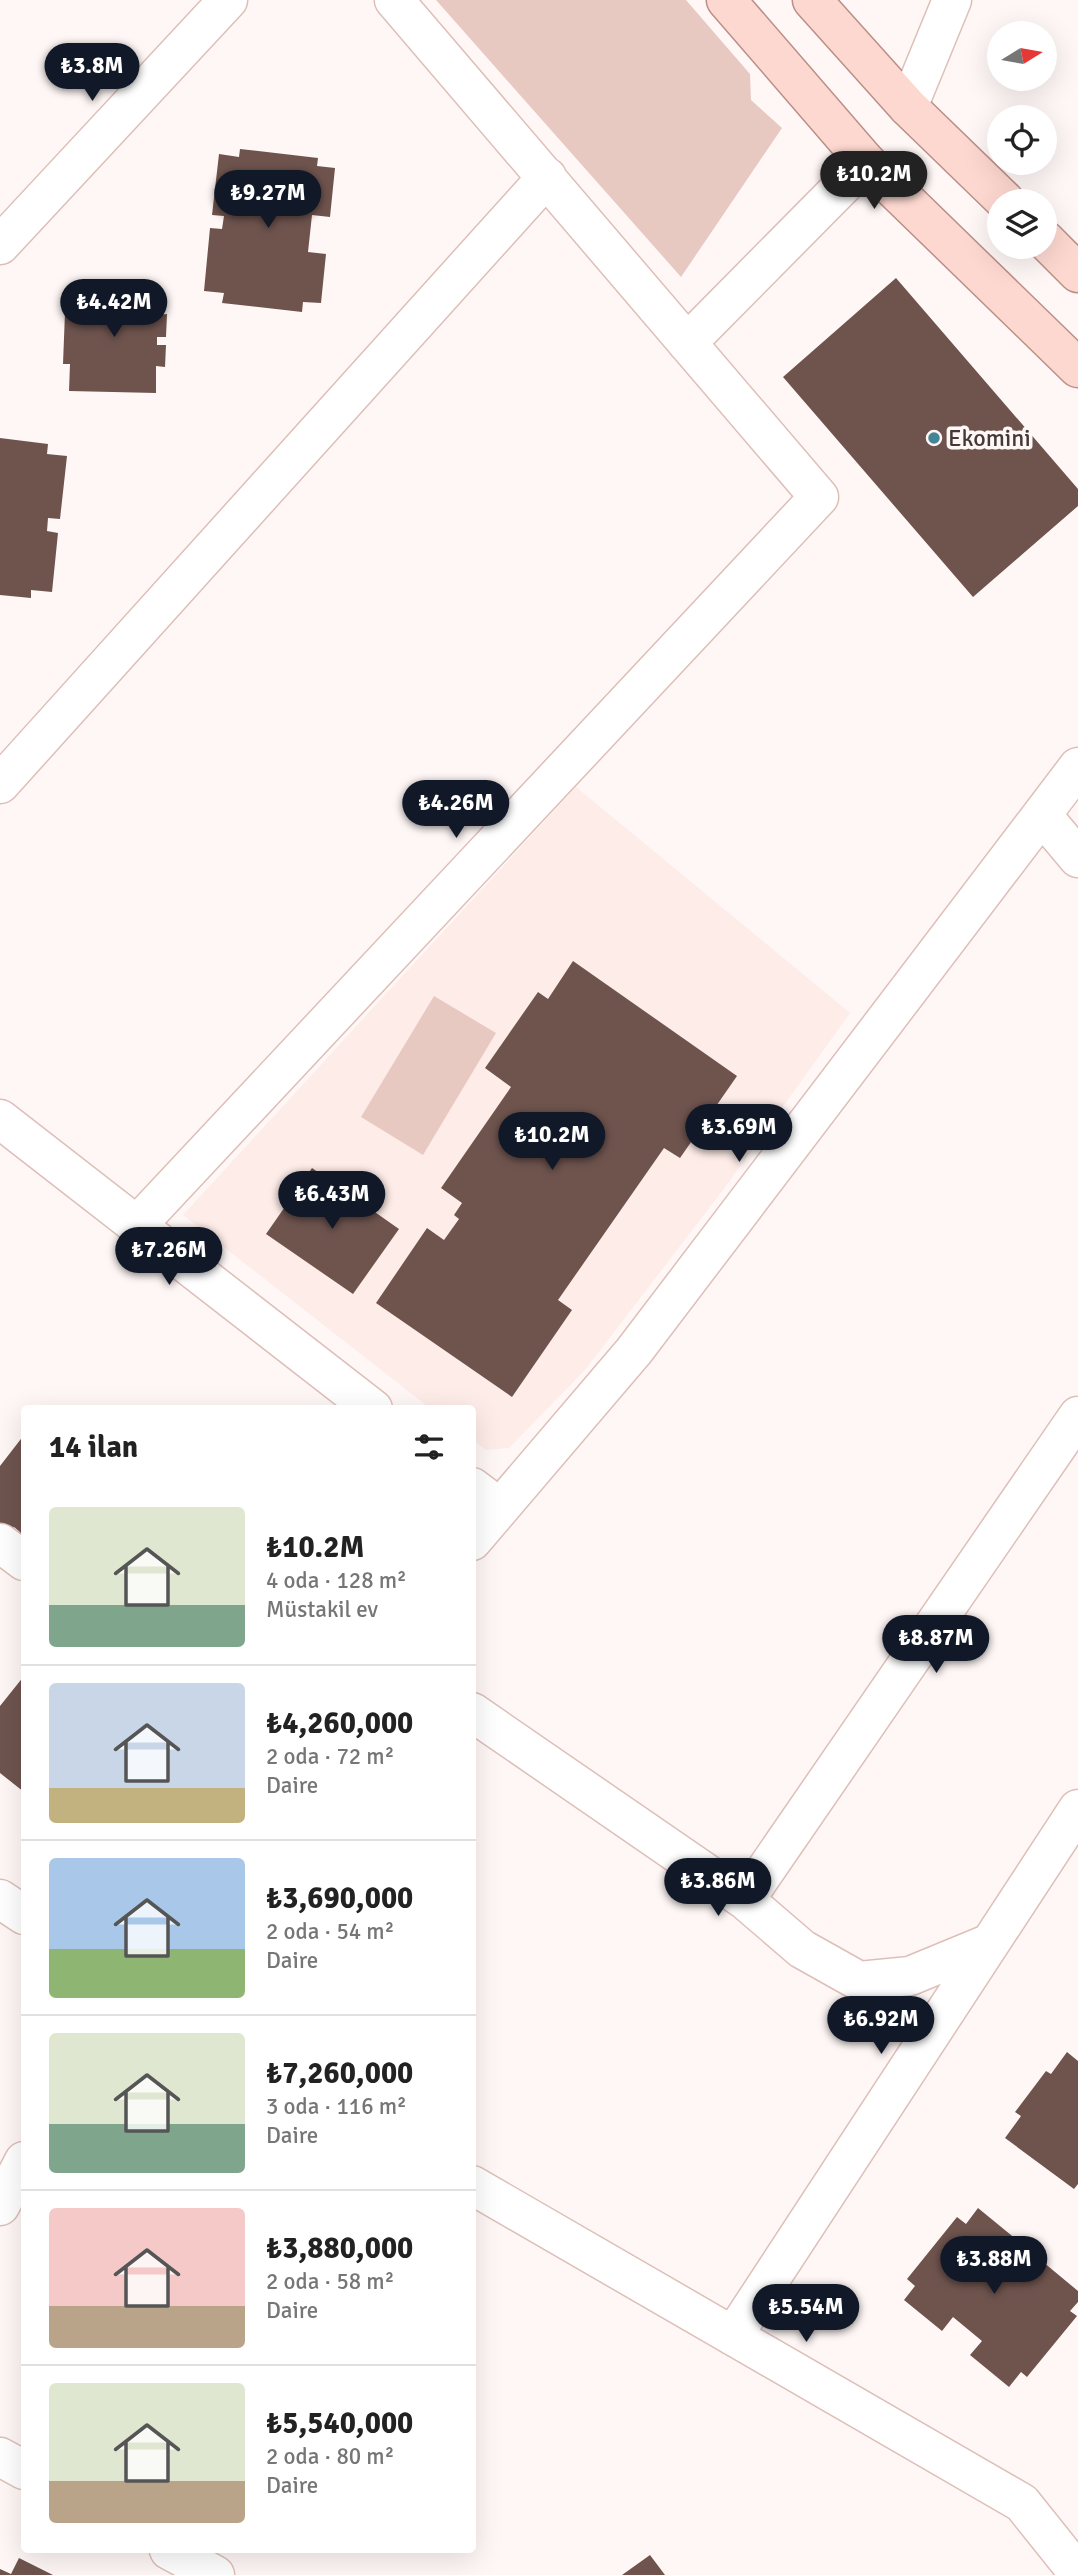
<!DOCTYPE html>
<html lang="tr">
<head>
<meta charset="utf-8">
<style>
	:root { --surface:#fff; --page:#f6f6f6; --text:#222; --muted:#767676; --line:#e0e0e0; --accent:#111827 }
	body { margin:0; font-family:Signika,sans-serif; background:var(--page); color:var(--text); height:100vh; display:flex; flex-direction:column; font-size:26px; white-space:nowrap }
	* { box-sizing:border-box; margin:0 }
	p { font-size:23px; color:var(--muted) }
	.icon { flex:none; width:38px; height:38px; fill:none; stroke:currentColor; stroke-width:2; stroke-linecap:round; stroke-linejoin:round }
	.map { position:relative; flex:1; overflow:hidden }
	.side { position:absolute; left:21px; top:1405px; width:455px; height:1148px; display:flex; flex-direction:column; background:var(--surface); border-radius:7px; box-shadow:0 7px 28px #0002 }
	.side>* { flex:none }
	.needle { width:46px; rotate:79deg }
	.buttons { position:absolute; left:987px; top:21px; display:grid; gap:14px }
	.buttons a { display:grid; place-items:center; width:70px; height:70px; border-radius:50%; background:var(--surface); box-shadow:0 7px 28px #0002; font-size:35px }
	.price { position:absolute; translate:-50% -60px; padding:0 16px; border-radius:24px; background:var(--accent); color:#fff; font-size:23px; line-height:46px; filter:drop-shadow(0 2px 4px #0008) }
	.price::after { content:''; position:absolute; left:50%; top:42px; width:21px; height:16px; margin-left:-10px; background:inherit; clip-path:polygon(0 0,100% 0,50% 100%) }
	.price.on { background:#222; color:#fff }
	ul { padding:0; list-style:none }
	li { display:flex; align-items:center; gap:21px; height:175px; padding:0 28px }
	li+li { border-top:2px solid var(--line) }
	li span { display:grid; place-items:center; flex:none; width:196px; height:140px; border-radius:7px; color:#555 }
	li>.icon { margin-inline-start:auto }
	span .icon { width:84px; height:84px; fill:#fffc; stroke-width:1 }
	li b { font-size:30px }
	h2 { display:flex; justify-content:space-between; align-items:center; height:84px; padding:0 28px; font-size:30px }
	.map>svg:first-child { display:block }
</style>
</head>
<body>
<div class="map">
<svg width="1078" height="2575" viewBox="0 0 1078 2575">
	<rect width="100%" height="100%" fill="#fef7f6"/>
	<path fill="#fdece8" d="M576 787 850 1013 726 1186 585 1370 509 1448 486 1450 473 1440 472 1409H431L183 1215Z"/>
	<path fill="#e8c9c2" d="M436 0H686L750 74 751 100 782 128 681 277Z
		M434 996 496 1033 423 1155 361 1117Z"/>
	<path fill="#6f544e" d="M240 149 318 158 317 166 335 168 330 217 312 215 308 252 326 254 321 303 303 302 302 312 222 303 224 293 204 291 210 228 222 229 224 216 212 215 219 154 239 157Z
		M896 278 1078 489V506L973 597 783 377Z
		M71 286 158 287 157 315 167 314 166 337H157V345H166L165 367 156 366V393L69 391 70 364H63L65 312H71Z
		M0 438 48 444 47 454 67 456 60 519 48 518 47 531 58 533 52 592 31 590V598L0 595Z
		M573 961 737 1076 680 1158 664 1148 558 1300 572 1310 512 1397 376 1303 427 1228 444 1240 459 1219 454 1215 462 1203 441 1188 511 1087 485 1068 538 992 548 999Z
		M312 1168 399 1229 353 1294 266 1234Z
		M24 1435V1547L15 1539 20 1532 14 1527 8 1533 0 1527V1466Z
		M24 1676V1792L0 1773V1706Z
		M1067 2052 1078 2061V2184L1074 2189 1005 2138 1021 2116 1015 2112 1046 2071 1051 2074Z
		M978 2208 1027 2248 1019 2257 1029 2266 1037 2257 1078 2291V2302L1070 2311 1077 2316 1027 2377 1021 2372 1009 2387 970 2355 982 2341 953 2317 942 2331 904 2300 915 2286 907 2279 957 2217 966 2224Z
		M650 2555 665 2575H622Z
		M19 2558 53 2575H0V2569L11 2574Z"/>
	<g fill="none" stroke-linecap="round" stroke-linejoin="round">
		<g stroke="#debfb8" stroke-width="41">
			<path id="minor" d="M908 107 952 0
				M0 245 228 0
				M687 343 866 162
				M0 784 547 177
				M1042 815 1078 858
				M0 1119 373 1409
				M138 1224 819 497 394 0
				M472 1487 500 1508
				M472 1541 634 1351 1078 767
				M0 1543 24 1561
				M472 1712 745 1900 802 1949 859 1981 910 1976 990 1943
				M0 1899 24 1915
				M745 1900 1078 1416
				M472 2185 1022 2503 1078 2573
				M0 2206 24 2161
				M733 2336 1078 1809
				M0 2457 24 2470
				M169 2550 215 2575"/>
		</g>
		<g stroke="#bb8f86" stroke-width="41">
			<path id="major" d="M726 0 866 162 1078 368
				M812 0 908 107 1005 201
				M1045 240 1078 273"/>
		</g>
		<use href="#minor" stroke="#fff" stroke-width="38"/>
		<use href="#major" stroke="#fdd8d0" stroke-width="38"/>
	</g>
	<circle fill="#448697" stroke="#fef7f6" stroke-width="2.5" cx="934" cy="438" r="7"/>
	<g text-anchor="middle" stroke-width="7" stroke-linejoin="round" paint-order="stroke">
		<g font-size="24" fill="#453936" stroke="#fef7f6" text-anchor="start">
			<text x="948" y="446">Ekomini</text>
		</g>
	</g>
</svg>
<div class="buttons">
<a><svg class="needle" viewBox="-14 -14 28 28"><path d="M0-13l5 13h-10z" fill="#e53935"/><path d="M0 13l5-13h-10z" fill="#767676"/></svg></a>
<a><svg class="icon" aria-label="locate" viewBox="0 0 24 24"><circle cx="12" cy="12" r="6"/><path d="M12 2v4M12 18v4M2 12h4M18 12h4"/></svg></a>
<a><svg class="icon" aria-label="layers" viewBox="0 0 24 24"><path d="M12 4l9 5-9 5-9-5zM3 14l9 5 9-5"/></svg></a>
</div>
<b class="price" style="left:92px;top:103px">₺3.8M</b>
<b class="price on" style="left:874px;top:211px">₺10.2M</b>
<b class="price" style="left:268px;top:230px">₺9.27M</b>
<b class="price" style="left:114px;top:339px">₺4.42M</b>
<b class="price" style="left:456px;top:840px">₺4.26M</b>
<b class="price" style="left:739px;top:1164px">₺3.69M</b>
<b class="price" style="left:552px;top:1172px">₺10.2M</b>
<b class="price" style="left:332px;top:1231px">₺6.43M</b>
<b class="price" style="left:169px;top:1287px">₺7.26M</b>
<b class="price" style="left:936px;top:1675px">₺8.87M</b>
<b class="price" style="left:718px;top:1918px">₺3.86M</b>
<b class="price" style="left:881px;top:2056px">₺6.92M</b>
<b class="price" style="left:994px;top:2296px">₺3.88M</b>
<b class="price" style="left:806px;top:2344px">₺5.54M</b>
<section class="side">
<h2>14 ilan<svg class="icon" aria-label="filters" viewBox="0 0 24 24"><path d="M4 7h16M4 17h16"/><circle cx="9" cy="7" r="2"/><circle cx="15" cy="17" r="2"/></svg></h2>
<ul>
<li><span style="background:linear-gradient(#dfe7d0 70%,#7fa58c 0)"><svg class="icon" aria-label="home" viewBox="0 0 24 24"><path d="M3 11l9-7 9 7M6 9v11h12V9"/></svg></span><div><b>₺10.2M</b><p>4 oda · 128 m²</p><p>Müstakil ev</p></div></li>
<li><span style="background:linear-gradient(#c9d6e8 75%,#c2b280 0)"><svg class="icon" aria-label="home" viewBox="0 0 24 24"><path d="M3 11l9-7 9 7M6 9v11h12V9"/></svg></span><div><b>₺4,260,000</b><p>2 oda · 72 m²</p><p>Daire</p></div></li>
<li><span style="background:linear-gradient(#a9c7e8 65%,#8fb573 0)"><svg class="icon" aria-label="home" viewBox="0 0 24 24"><path d="M3 11l9-7 9 7M6 9v11h12V9"/></svg></span><div><b>₺3,690,000</b><p>2 oda · 54 m²</p><p>Daire</p></div></li>
<li><span style="background:linear-gradient(#dfe7d0 65%,#7fa58c 0)"><svg class="icon" aria-label="home" viewBox="0 0 24 24"><path d="M3 11l9-7 9 7M6 9v11h12V9"/></svg></span><div><b>₺7,260,000</b><p>3 oda · 116 m²</p><p>Daire</p></div></li>
<li><span style="background:linear-gradient(#f6c9c9 70%,#b9a48a 0)"><svg class="icon" aria-label="home" viewBox="0 0 24 24"><path d="M3 11l9-7 9 7M6 9v11h12V9"/></svg></span><div><b>₺3,880,000</b><p>2 oda · 58 m²</p><p>Daire</p></div></li>
<li><span style="background:linear-gradient(#dfe7d0 70%,#b9a48a 0)"><svg class="icon" aria-label="home" viewBox="0 0 24 24"><path d="M3 11l9-7 9 7M6 9v11h12V9"/></svg></span><div><b>₺5,540,000</b><p>2 oda · 80 m²</p><p>Daire</p></div></li>
</ul>
</section>
</div>
</body>
</html>
